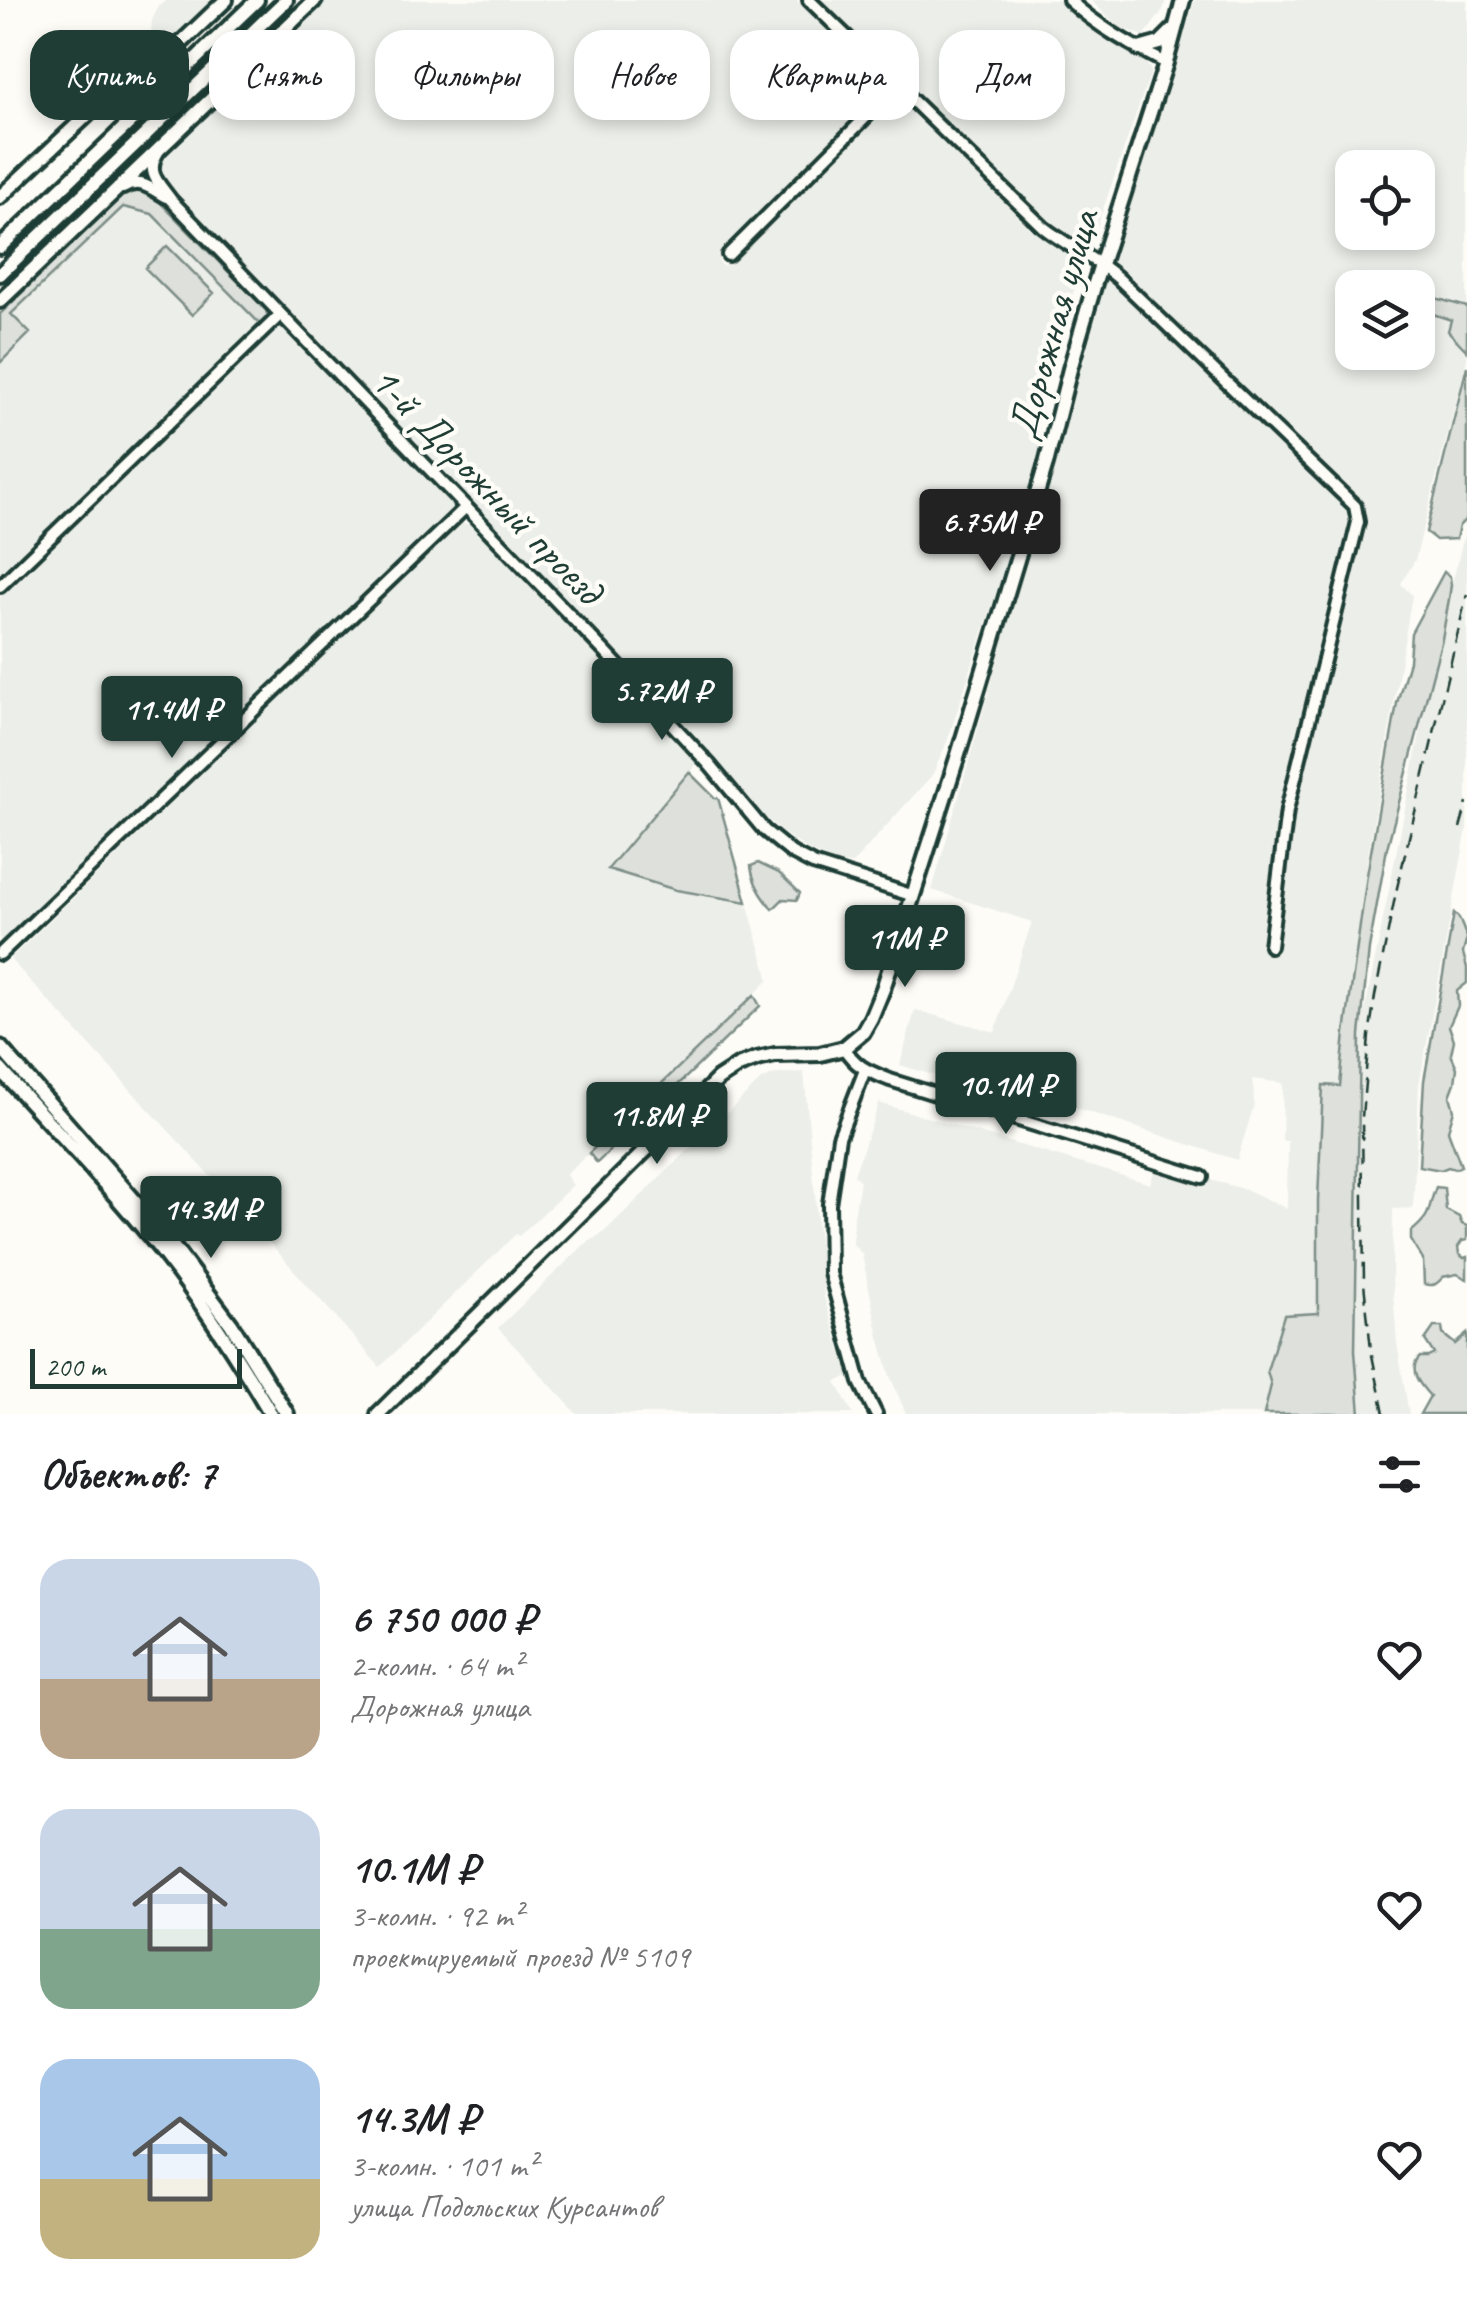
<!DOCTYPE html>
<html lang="ru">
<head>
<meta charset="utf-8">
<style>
	:root { --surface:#fff; --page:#f6f6f6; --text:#202124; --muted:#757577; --accent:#1f3d34 }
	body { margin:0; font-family:Caveat,sans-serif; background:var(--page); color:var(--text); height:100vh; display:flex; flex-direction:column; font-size:38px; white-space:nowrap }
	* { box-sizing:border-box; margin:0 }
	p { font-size:32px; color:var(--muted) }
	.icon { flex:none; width:55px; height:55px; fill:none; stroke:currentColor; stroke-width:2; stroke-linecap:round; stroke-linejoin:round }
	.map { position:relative; height:1414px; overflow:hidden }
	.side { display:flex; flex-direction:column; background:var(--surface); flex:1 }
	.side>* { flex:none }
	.guide { position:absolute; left:30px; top:30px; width:1408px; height:90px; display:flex; gap:20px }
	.buttons { position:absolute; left:1335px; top:150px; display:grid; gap:20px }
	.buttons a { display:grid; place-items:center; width:100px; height:100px; border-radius:20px; background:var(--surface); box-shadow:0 5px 15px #0003; font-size:50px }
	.scale { position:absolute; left:30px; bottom:25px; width:212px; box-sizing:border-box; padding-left:10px; border:5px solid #1f3d34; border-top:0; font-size:28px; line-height:35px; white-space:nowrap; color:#1f3d34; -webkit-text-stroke:8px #fdfcf7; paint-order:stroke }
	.price { position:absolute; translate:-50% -85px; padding:0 22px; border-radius:10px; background:var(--accent); color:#fff; font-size:32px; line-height:65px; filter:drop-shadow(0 2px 5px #0008) }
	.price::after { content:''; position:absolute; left:50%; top:60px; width:30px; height:22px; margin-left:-15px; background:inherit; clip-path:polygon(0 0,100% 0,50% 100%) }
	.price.current { background:#222; color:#fff }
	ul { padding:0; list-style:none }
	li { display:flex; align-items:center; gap:30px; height:250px; padding:0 40px }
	li span { display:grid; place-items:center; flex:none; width:280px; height:200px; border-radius:30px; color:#555 }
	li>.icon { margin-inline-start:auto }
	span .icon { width:120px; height:120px; fill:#fffc; stroke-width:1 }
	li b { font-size:42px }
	h2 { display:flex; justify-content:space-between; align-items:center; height:120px; padding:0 40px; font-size:42px }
	.chip { padding:0 35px; border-radius:30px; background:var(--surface); box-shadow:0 5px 15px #0003; font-size:35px; line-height:90px }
	.chip.current { background:var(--accent); color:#fff }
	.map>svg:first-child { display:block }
</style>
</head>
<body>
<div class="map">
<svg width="1467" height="1414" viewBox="0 0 1467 1414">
	<rect width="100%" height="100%" fill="#fdfcf7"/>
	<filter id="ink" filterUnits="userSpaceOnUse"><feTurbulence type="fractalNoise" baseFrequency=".01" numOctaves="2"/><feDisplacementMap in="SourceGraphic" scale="20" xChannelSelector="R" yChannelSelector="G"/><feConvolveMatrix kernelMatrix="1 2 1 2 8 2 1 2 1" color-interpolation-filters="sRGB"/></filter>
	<g filter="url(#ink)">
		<path fill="#eceee9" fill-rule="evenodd" d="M163 0H212L163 47 151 33 152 20 159 6 165 2Z
			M299 0H796L879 80 881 96 718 260 723 267 905 88 815 0H1062L1096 32 1145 60 1151 71 1077 284 1054 336 1040 362 1034 382 1040 437 1039 462 947 742 933 774 852 864 837 863 808 850 782 832 763 815 611 650 144 161 145 152 151 144Z
			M1090 0H1166L1163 10 1144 36 1119 27Z
			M1195 0H1467V305L1418 291V288H1352V352H1418V312L1450 321 1447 332 1454 337 1467 355V359L1415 560 1401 584 1412 595 1368 856 1345 1033 1340 1086H1323L1318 1200V1314L1271 1385 1264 1414H906L890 1376 879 1337 862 1254 853 1244 854 1216 860 1181 854 1175 879 1103 1150 1184 1156 1166 1248 1190 1287 1209 1288 1141H1282L1283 1083 1253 1079 1254 1105 1237 1160 978 1076 973 1087 900 1065 915 1010 995 1032 1032 922 932 890 1104 289ZM1352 168H1418V232H1352Z
			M123 207 152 214 261 325 0 578V363L29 333 11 315Z
			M277 328H285L452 499 455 511 0 942V597L101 501 97 496Z
			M461 523 473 524 605 657 700 760 609 869 676 890 747 902 769 980 566 1175 573 1185 519 1236 516 1234 380 1367 215 1181 10 959Z
			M1467 524V828L1419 1085 1413 1208 1393 1209 1392 1278 1397 1344 1409 1414H1360L1355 1351 1360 1035 1441 628Z
			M804 1072 824 1297 849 1376 836 1382 853 1414H577L498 1328 584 1245 604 1232 761 1080 776 1074Z"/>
		<path fill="#dde0db" stroke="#7e8e88" stroke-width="2.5" d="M158 133 161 137 4 289 2 286 8 276Z
			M138 188 151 193 266 310 268 319 261 325 152 214 123 207 11 314 30 333 0 363V314L126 192Z
			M167 246 214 293 192 315 145 268Z
			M1418 293 1467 307V351L1448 331 1451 320 1418 309Z
			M1467 366V514L1466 519 1459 526 1456 539 1436 540 1426 532Z
			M1444 572 1450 577 1451 585 1449 599 1442 639 1387 848 1369 949 1360 1035 1355 1351 1360 1414H1264L1271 1385 1267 1371 1284 1315 1318 1313V1200L1323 1085 1340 1086 1345 1033 1367 875 1397 703 1409 661 1411 633Z
			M689 772 715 798H718L747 902 676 890 608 869Z
			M758 863 779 873 800 893 797 900 783 899 773 909C762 897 753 883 751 866Z
			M1454 913 1459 918 1467 938 1463 953 1467 968V983L1457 991 1458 1006 1449 1026 1454 1040 1451 1054 1457 1068 1455 1083 1450 1096 1454 1110 1448 1131 1461 1166 1455 1169 1448 1167 1441 1170 1419 1166 1424 1081Z
			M754 995 760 1006 597 1163 589 1153Z
			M1436 1187 1444 1188 1446 1210 1459 1217 1462 1224 1467 1226V1240L1462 1241 1458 1247 1459 1254 1464 1258 1467 1257V1279L1457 1274 1443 1277C1437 1284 1434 1287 1424 1284L1423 1260 1411 1240V1232C1434 1213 1426 1211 1436 1187Z
			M1434 1327H1442L1443 1334 1455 1344 1467 1334V1414H1420L1430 1396C1420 1385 1407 1370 1420 1357H1428L1434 1354 1425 1340Z"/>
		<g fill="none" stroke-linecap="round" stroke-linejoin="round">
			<g stroke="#1f3d34" stroke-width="18">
				<path id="minor" d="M809 0 1043 227C1067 246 1095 258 1118 278L1355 506 1358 522 1287 810 1270 946
					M1069 0C1098 27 1131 45 1166 63
					M158 152C145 173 159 183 171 200L607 654 709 764 764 830 792 853 813 864 911 895
					M123 188C140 178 150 188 166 197
					M728 255 897 86
					M0 586 280 315
					M0 954 466 507
					M844 1048C857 1068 868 1071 890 1080L1202 1177
					M865 1070 839 1137 829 1204 830 1273 860 1382 876 1414"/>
			</g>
			<g stroke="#1f3d34" stroke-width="20">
				<path id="major" d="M1139 49 1160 43 1174 29
					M0 197 99 104 163 60 226 0
					M0 247 257 0
					M0 274 286 0
					M0 301 315 0
					M0 1047 162 1232 231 1324 287 1414
					M0 1069C60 1136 124 1200 178 1272 212 1317 242 1365 271 1414
					M378 1414 718 1079 738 1066 757 1059 775 1055 820 1054 844 1048 863 1032 871 1018 883 989 958 755 1046 464 1070 369 1095 283 1165 66 1183 0"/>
			</g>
			<use href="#minor" stroke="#fdfcf7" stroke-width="10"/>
			<use href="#major" stroke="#fdfcf7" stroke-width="12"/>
			<path stroke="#1f3d34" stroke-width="2.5" stroke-dasharray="15 8" stroke-linecap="butt" d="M1460 828 1467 803
				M1384 1414 1371 1350 1364 1283 1362 1117 1369 1036 1375 996 1396 892 1467 594"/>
		</g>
	</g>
	<g text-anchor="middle" stroke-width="9" stroke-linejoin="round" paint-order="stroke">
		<g font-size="42" fill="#1f3d34" stroke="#fdfcf7">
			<text transform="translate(1052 324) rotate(-74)" y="15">Дорожная улица</text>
			<text transform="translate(488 484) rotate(46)" y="15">1-й Дорожный проезд</text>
		</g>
	</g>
</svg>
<div class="buttons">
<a><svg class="icon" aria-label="locate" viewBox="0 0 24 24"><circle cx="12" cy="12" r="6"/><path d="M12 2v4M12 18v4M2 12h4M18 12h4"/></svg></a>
<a><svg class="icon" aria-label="layers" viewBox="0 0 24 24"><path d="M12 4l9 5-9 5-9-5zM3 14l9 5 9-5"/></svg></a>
</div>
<div class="scale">200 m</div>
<b class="price current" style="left:990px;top:574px">6.75M ₽</b>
<b class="price" style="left:662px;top:743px">5.72M ₽</b>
<b class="price" style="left:172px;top:761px">11.4M ₽</b>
<b class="price" style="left:905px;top:990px">11M ₽</b>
<b class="price" style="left:1006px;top:1137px">10.1M ₽</b>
<b class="price" style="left:657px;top:1167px">11.8M ₽</b>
<b class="price" style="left:211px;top:1261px">14.3M ₽</b>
<div class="guide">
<a class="chip current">Купить</a>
<a class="chip">Снять</a>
<a class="chip">Фильтры</a>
<a class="chip">Новое</a>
<a class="chip">Квартира</a>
<a class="chip">Дом</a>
</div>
</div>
<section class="side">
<h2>Объектов: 7<svg class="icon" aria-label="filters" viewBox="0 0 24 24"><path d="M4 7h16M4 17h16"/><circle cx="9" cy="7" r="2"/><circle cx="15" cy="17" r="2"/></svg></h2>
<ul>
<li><span style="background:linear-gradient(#c9d6e8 60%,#b9a48a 0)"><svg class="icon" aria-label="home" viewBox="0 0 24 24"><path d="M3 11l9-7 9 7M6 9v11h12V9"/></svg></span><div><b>6 750 000 ₽</b><p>2-комн. · 64 m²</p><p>Дорожная улица</p></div><svg class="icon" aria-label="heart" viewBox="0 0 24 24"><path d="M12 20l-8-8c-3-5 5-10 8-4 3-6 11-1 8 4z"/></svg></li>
<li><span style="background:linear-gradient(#c9d6e8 60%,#7fa58c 0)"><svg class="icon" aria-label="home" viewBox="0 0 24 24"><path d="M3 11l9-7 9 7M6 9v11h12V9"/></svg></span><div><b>10.1M ₽</b><p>3-комн. · 92 m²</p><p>проектируемый проезд № 5109</p></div><svg class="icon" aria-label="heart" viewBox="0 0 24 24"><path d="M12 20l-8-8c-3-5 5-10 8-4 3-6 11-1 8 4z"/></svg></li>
<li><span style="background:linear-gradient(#a9c7e8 60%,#c2b280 0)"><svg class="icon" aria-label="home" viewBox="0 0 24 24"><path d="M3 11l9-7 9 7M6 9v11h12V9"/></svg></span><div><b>14.3M ₽</b><p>3-комн. · 101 m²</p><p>улица Подольских Курсантов</p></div><svg class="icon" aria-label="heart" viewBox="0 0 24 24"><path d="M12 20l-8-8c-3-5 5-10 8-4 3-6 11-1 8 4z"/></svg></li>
</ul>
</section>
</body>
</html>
